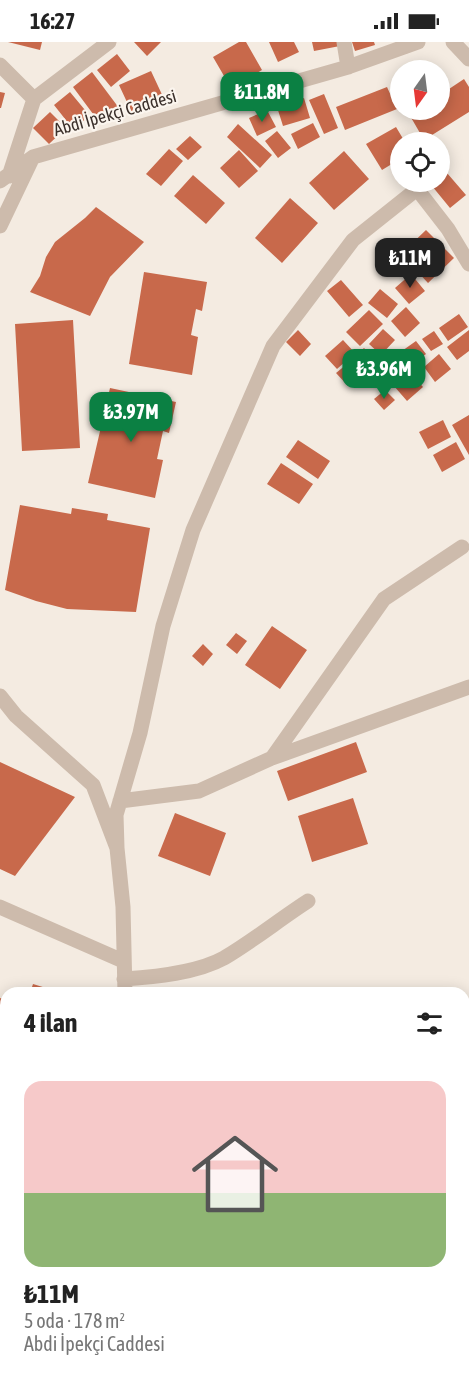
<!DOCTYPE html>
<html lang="tr">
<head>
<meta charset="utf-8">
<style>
	:root { --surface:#fff; --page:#f2f2f2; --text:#222; --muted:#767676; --line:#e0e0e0; --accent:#0b8043 }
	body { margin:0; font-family:"Asap Condensed",sans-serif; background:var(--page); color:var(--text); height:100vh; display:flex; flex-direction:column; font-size:22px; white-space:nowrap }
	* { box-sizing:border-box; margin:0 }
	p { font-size:20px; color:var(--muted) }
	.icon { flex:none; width:33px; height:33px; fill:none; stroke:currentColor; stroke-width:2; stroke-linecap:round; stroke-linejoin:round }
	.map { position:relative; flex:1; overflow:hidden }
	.details { position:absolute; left:0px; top:945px; width:470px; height:402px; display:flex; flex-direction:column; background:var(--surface); border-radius:18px 18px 0 0; box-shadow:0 3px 15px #0003 }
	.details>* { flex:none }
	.needle { width:39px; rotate:194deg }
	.tools { position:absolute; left:390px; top:18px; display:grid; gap:12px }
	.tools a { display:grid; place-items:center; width:60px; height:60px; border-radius:50%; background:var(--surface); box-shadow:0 3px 15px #0003; font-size:30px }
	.price { position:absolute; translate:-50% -51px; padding:0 14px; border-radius:12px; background:var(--accent); color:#fff; font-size:20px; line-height:39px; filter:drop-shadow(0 2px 3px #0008) }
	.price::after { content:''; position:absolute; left:50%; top:36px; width:18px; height:14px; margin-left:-9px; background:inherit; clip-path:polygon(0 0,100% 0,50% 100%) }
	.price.active { background:#222; color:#fff }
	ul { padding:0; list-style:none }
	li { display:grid; align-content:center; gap:12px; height:318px; padding:0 24px }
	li+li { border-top:2px solid var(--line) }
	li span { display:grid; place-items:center; height:186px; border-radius:18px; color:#555 }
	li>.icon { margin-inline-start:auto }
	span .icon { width:108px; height:108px; fill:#fffc; stroke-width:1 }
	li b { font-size:26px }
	h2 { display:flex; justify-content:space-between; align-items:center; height:72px; padding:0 24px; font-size:26px }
	.status { display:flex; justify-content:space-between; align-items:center; height:42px; padding:0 30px; background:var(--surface); direction:ltr }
	.status svg { height:16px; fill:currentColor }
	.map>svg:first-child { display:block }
</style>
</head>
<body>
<div class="status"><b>16:27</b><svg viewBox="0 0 49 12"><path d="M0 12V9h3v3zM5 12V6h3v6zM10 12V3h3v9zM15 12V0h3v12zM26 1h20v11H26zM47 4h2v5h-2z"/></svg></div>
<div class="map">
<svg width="469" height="1347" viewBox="0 0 469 1347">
	<rect width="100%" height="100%" fill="#f4ebe1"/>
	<path fill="#c8694b" d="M8 0H42L40 8Z
		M134 0H161L147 14Z
		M239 0H246L262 28 231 46 213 15Z
		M269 0H294L299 10 278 20Z
		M312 0H339L340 4 314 9Z
		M352 0H374L375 3 355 9Z
		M117 12 130 29 111 45 97 28Z
		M151 29 165 59 133 73 119 43Z
		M92 30 119 66 99 80 73 45Z
		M464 37 469 45V70L424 98 409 72 415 68H440V53Z
		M387 45 397 67 345 88 336 65Z
		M0 50 5 51 1 66H0Z
		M70 50 90 74 73 87 54 63Z
		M324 52 338 86 324 92 309 58Z
		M304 56 310 76 283 84 277 65Z
		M267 68 276 85 257 94 249 76Z
		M50 70 66 86 49 102 33 86Z
		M313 81 320 95 298 107 291 92Z
		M238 82 272 113 260 126 227 95Z
		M396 85 405 100H400V117L382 128 366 102Z
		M277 89 291 106 278 116 265 99Z
		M190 94 202 105 188 118 176 107Z
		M169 107 183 119 161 144 146 132Z
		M239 108 258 129 239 146 220 126Z
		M344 109 369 137 334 168 309 141Z
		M447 131 466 153 450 166 432 144 440 140Z
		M193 133 225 161 206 182 174 154Z
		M290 156 318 181 282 221 255 196Z
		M96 165 144 200 110 235 90 274 30 250 40 234 46 215 55 200 85 176Z
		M426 188 454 216 428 241 401 212Z
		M144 230 207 240 202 269 196 267 191 293 198 295 192 333 129 322Z
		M411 232 425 249 409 262 395 246Z
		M341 238 363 263 349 275 327 249Z
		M380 247 398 262 387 276 368 261Z
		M406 265 420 281 405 295 391 279Z
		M369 268 383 282 360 304 346 290Z
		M459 272 468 285 448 299 439 286Z
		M73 278 80 406 22 409 15 282Z
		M383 287 395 298 381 313 369 302Z
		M298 288 311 302 300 314 286 300Z
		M469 288V309L457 318 447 305Z
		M434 289 443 302 431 309 422 297Z
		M343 298 355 311 337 327 325 314Z
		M416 299 426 312 402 330 392 316Z
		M364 306 375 317 360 331 349 320Z
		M439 312 451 327 435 340 424 325Z
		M384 315 396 331 384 340 372 325Z
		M347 322 358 334 348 344 336 331Z
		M410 330 423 345 407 359 394 344Z
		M110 346 176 360 169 391 163 389 157 417 163 418 155 456 88 441Z
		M385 348 395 358 384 368 374 357Z
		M469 373V413L452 383Z
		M443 378 451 395 428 407 419 390Z
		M298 398 330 419 318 437 286 415Z
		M456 400 465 417 442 430 433 413Z
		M281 421 313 442 299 462 267 442Z
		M20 463 71 472 72 466 108 472 107 478 150 486 136 570 67 567 36 559 5 548Z
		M272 584 307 608 280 647 245 623Z
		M236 591 247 599 237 612 226 603Z
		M203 602 213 612 203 624 192 614Z
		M356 700 367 730 288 759 277 729Z
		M0 720 75 755 15 834 0 827Z
		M353 756 368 802 312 820 298 774Z
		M175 771 226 791 210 834 158 814Z
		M33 942 59 950V951H30Z
		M0 956 6 958 0 975Z
		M464 961 469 980V1023L464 1024Z
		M0 1024 6 1026V1057L0 1055Z
		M0 1061 6 1062 1 1079H0Z
		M469 1155V1191L464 1193V1157Z
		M6 1204V1236L0 1234V1221Z
		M88 1341H111L116 1345 115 1347H83Z
		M213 1341H251L252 1347H215Z
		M259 1341H293L295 1347H262Z"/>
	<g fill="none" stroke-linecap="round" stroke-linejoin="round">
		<path stroke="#cdbbac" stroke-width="15" d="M344 0 348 25
			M453 0 469 17
			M0 23 34 57 109 0
			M9 134 34 57
			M0 139 33 115 348 25 418 0
			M0 184 31 119
			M0 654 16 674 93 743 117 806 123 865 125 951
			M272 716 469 645
			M120 759 199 749 272 716 384 557 462 505
			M117 806 116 773 140 691 163 584 193 488 273 304 353 198 417 147 448 187 469 222
			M0 865 123 919
			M124 937C155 935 197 931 224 916 253 899 280 877 308 859
			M464 1058 469 1056
			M0 1118 6 1120
			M464 1325 469 1324
			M186 1341 187 1347
			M389 1347 403 1341"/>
	</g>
	<g text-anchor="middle" stroke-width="4.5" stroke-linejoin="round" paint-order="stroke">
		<g font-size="18" fill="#3b302b" stroke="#fbf5ee">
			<text transform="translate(115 71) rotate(-16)" y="6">Abdi İpekçi Caddesi</text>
		</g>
	</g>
</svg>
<div class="tools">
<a><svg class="needle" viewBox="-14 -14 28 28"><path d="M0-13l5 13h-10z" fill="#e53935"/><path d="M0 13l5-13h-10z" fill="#767676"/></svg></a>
<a><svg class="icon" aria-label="locate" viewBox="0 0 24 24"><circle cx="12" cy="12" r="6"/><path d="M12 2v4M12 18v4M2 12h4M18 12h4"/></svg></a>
</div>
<b class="price" style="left:262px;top:81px">₺11.8M</b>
<b class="price active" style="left:410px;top:247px">₺11M</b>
<b class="price" style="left:384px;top:358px">₺3.96M</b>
<b class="price" style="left:131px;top:401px">₺3.97M</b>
<section class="details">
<h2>4 ilan<svg class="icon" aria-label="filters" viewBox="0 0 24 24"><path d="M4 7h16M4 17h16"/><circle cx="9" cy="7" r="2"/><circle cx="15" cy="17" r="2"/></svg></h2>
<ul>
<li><span style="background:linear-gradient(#f6c9c9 60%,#8fb573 0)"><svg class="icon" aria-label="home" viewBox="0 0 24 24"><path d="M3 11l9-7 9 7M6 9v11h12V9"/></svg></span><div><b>₺11M</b><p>5 oda · 178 m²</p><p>Abdi İpekçi Caddesi</p></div></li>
</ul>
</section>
</div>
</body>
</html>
